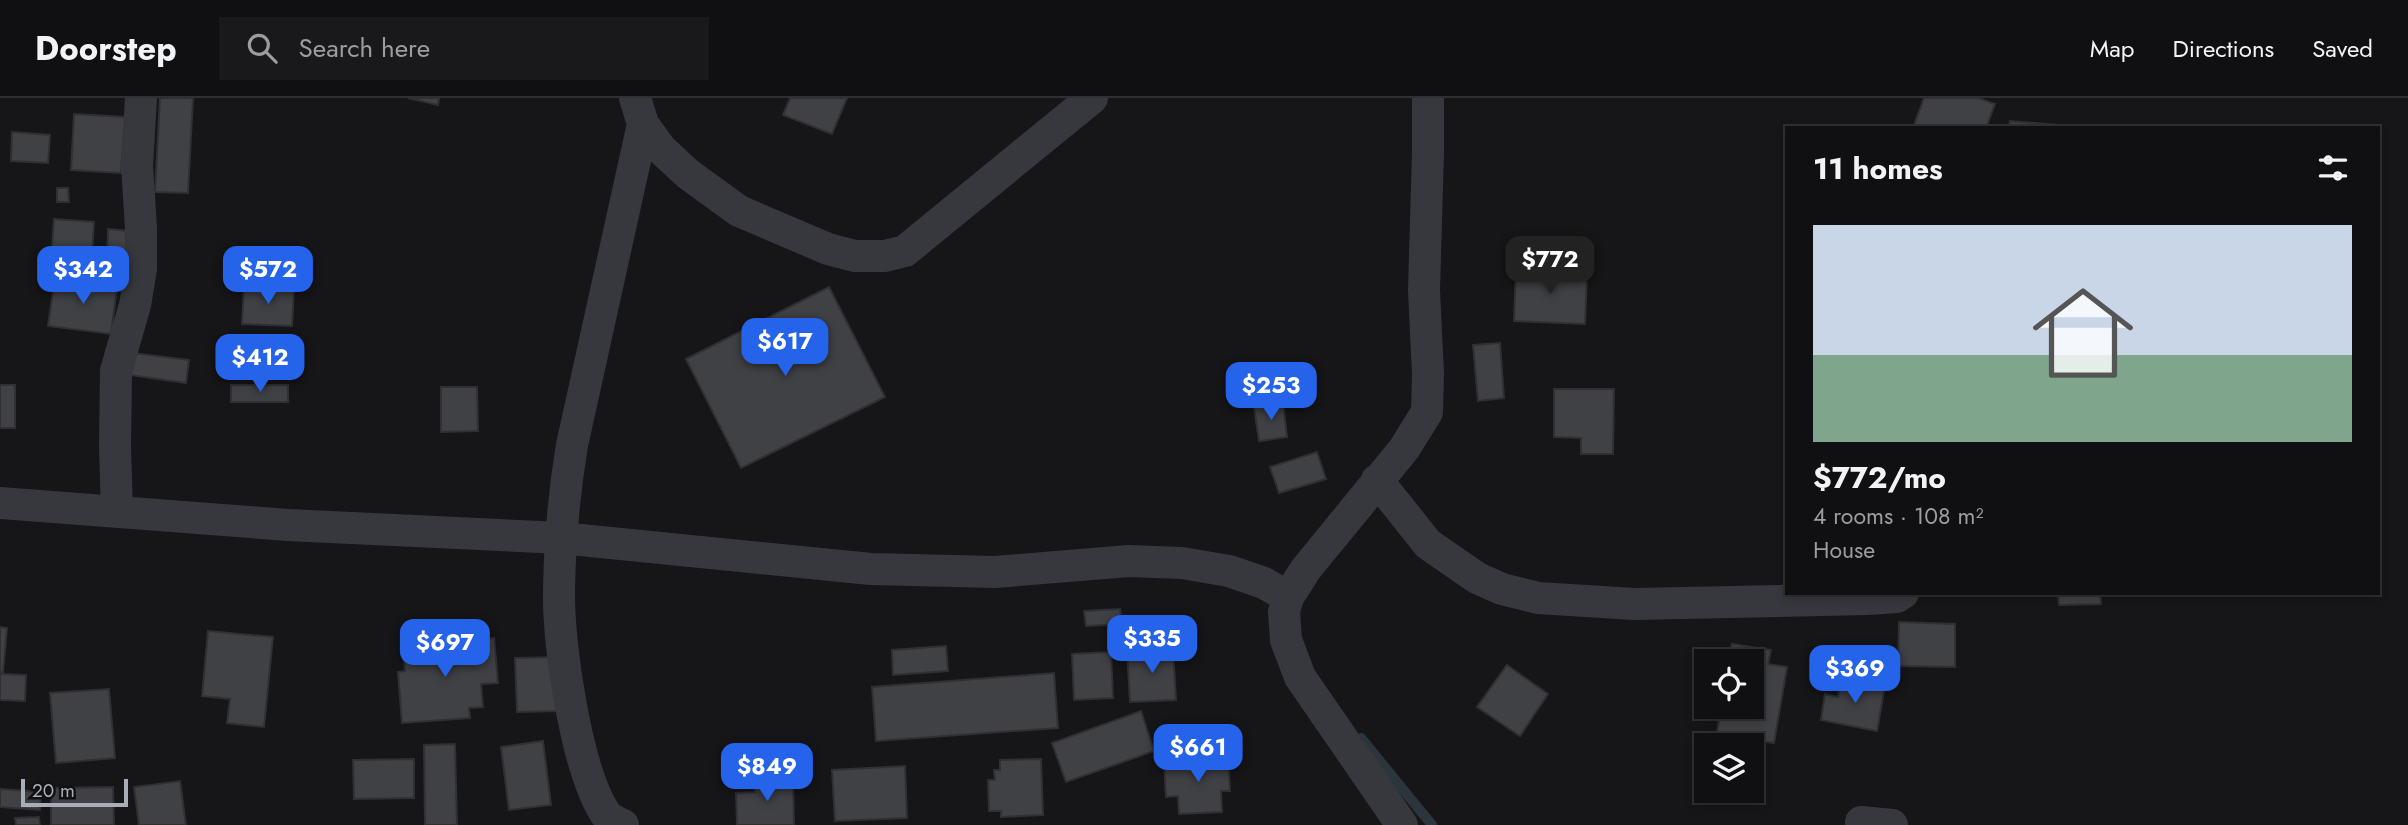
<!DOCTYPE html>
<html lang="en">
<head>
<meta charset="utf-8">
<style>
	:root { --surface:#101012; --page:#19191b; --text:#f1f3f6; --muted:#9c9d9f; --line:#303032; --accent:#2563eb }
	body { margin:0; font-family:Jost,sans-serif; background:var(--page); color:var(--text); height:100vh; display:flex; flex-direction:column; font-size:26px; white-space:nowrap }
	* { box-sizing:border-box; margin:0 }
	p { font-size:23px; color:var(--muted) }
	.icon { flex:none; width:38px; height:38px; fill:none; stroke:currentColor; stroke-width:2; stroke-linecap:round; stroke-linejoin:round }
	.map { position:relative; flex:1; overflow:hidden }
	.drawer { position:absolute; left:1785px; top:28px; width:595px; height:469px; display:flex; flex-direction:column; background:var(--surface); border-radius:0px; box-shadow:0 4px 10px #0003,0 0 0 2px var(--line) }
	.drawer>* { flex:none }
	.tools { position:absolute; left:1694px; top:551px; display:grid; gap:14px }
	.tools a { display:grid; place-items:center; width:70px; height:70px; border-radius:0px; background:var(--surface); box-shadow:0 4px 10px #0003,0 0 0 2px var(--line); font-size:35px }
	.scale { position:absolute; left:21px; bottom:18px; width:107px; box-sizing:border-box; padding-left:7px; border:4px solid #a8adb8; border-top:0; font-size:19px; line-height:24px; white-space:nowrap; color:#a8adb8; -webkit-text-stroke:5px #111113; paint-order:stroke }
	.price { position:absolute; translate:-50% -60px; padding:0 16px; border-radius:14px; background:var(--accent); color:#fff; font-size:23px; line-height:46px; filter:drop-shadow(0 2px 4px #0008) }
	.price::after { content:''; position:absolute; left:50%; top:42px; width:21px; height:16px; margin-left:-10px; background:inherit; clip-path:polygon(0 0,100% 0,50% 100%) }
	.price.active { background:#222; color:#fff }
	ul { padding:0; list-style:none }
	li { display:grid; align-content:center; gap:14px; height:371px; padding:0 28px }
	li+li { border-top:2px solid var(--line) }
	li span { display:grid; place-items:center; height:217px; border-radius:0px; color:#555 }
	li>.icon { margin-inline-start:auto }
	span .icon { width:126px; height:126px; fill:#fffc; stroke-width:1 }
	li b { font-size:30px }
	h2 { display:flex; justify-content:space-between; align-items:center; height:84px; padding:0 28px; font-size:30px }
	header { display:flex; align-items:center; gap:42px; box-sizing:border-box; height:98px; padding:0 35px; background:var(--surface); border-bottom:2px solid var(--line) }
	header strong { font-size:33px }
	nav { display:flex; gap:38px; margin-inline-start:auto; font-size:24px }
	.search { width:490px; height:63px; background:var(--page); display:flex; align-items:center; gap:18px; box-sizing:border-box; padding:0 24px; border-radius:0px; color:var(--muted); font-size:26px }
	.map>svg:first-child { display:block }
</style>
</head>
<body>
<header>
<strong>Doorstep</strong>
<div class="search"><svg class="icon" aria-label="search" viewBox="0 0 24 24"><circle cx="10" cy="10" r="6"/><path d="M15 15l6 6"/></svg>Search here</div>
<nav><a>Map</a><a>Directions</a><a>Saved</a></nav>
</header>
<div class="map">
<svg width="2408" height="727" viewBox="0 0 2408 727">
	<rect width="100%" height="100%" fill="#161618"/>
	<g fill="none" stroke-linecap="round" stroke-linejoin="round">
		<path stroke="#2c353c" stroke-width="10" d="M1361 640 1432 727"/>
	</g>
	<path fill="#404145" stroke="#303034" stroke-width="2" d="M160 0H193L188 95 155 94Z
		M408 0H439L438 7Z
		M790 0H847L832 36 783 17Z
		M1924 0H1978L1995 6 1986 30H1913Z
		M74 16 125 19 121 75 71 72Z
		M2010 23 2058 27V30H2009Z
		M12 34 50 37 48 65 11 63Z
		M57 90H68L69 104H57Z
		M54 121 94 124 91 169 51 166Z
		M108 131 130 133 128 182 107 181Z
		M1516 170 1587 173 1585 226 1514 223Z
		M55 180 117 189 111 236 48 228Z
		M244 188 294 190 292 228 242 226Z
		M829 189 885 299 741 370 686 261Z
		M1500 245 1504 300 1478 303 1473 247Z
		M133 255 189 262 186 285 130 277Z
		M278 259 279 277 224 279 223 260Z
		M0 287H15V330H0Z
		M231 287H288V304H231Z
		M441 289H477L478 333 441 334Z
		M1554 291H1614L1613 356H1581V340L1554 339Z
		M1283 305 1287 339 1259 343 1254 309Z
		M1317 354 1326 381 1279 395 1270 369Z
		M2058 495H2100L2101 506 2059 507Z
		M1120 511 1122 526 1086 528 1084 513Z
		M1899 524 1955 526V569L1898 568Z
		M0 529 7 530 3 574H0Z
		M208 533 273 539 264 629 227 625 230 601 202 598Z
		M494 540 498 585 481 586 483 609 469 610 470 620 402 625 398 574 405 573 403 546Z
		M1732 546 1771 552 1768 566 1787 569 1774 645 1717 636 1721 609H1752V564H1729Z
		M946 548 948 573 893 577 892 552Z
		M1173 550 1176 602 1130 604 1127 552Z
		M1111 554 1113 600 1074 602 1072 556Z
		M559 559 561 613 517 614 515 560Z
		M1507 567 1548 596 1520 638 1477 609Z
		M1054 575 1058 630 876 643 872 589Z
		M0 576 26 577 25 603 0 602Z
		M1842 579 1885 587 1877 633 1821 622 1825 596 1838 599Z
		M109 591 115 660 56 665 50 595Z
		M1141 613 1154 653 1066 684 1052 645Z
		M543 643 551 707 509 712 501 649Z
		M455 646 457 727H425L424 647Z
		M1228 660 1230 693H1221L1222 714 1179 716 1178 698 1166 699 1164 664Z
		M414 661V700L354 701 353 662Z
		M1041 661 1043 717 1001 719V713H989L988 682H995L994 672H1000V662Z
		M905 668 907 720 835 723 832 672Z
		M793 679 794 727H737L736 695 755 694 754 681Z
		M180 683 186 727H139L134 689Z
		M113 689 114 727H51V690Z
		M0 691 41 694 40 712 0 709Z
		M39 719 40 727H16L15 720Z"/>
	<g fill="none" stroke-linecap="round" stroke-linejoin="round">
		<path stroke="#37383d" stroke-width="32" d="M635 0 643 26 661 51 688 76 739 113 828 151 855 158H885L905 153 1092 0
			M1377 382 1428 446 1477 480 1502 491 1538 500 1634 506 1868 501 1897 499 1903 495
			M0 405 288 427 561 440 871 471 995 474 1129 463 1182 465 1229 473 1264 485 1288 499
			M117 414 115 349 116 273 135 207 141 171V130L137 68 141 0
			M1861 724 1892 727
			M623 727C616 724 609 721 605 715 576 670 558 546 559 491 560 442 564 395 572 347L643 26
			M1402 727 1300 579 1286 542 1284 514 1288 499 1306 471 1404 351 1427 314 1428 276 1424 192 1428 54V0"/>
	</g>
</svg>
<div class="tools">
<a><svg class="icon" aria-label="locate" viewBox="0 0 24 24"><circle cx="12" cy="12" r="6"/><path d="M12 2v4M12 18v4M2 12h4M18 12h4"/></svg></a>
<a><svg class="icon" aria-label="layers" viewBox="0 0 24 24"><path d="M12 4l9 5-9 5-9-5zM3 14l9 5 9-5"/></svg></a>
</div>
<div class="scale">20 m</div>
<b class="price active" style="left:1550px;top:198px">$772</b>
<b class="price" style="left:83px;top:208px">$342</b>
<b class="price" style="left:268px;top:208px">$572</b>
<b class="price" style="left:785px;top:280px">$617</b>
<b class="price" style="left:260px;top:296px">$412</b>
<b class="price" style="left:1271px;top:324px">$253</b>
<b class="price" style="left:1152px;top:577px">$335</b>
<b class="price" style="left:445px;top:581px">$697</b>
<b class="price" style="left:1855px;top:607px">$369</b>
<b class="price" style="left:1198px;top:686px">$661</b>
<b class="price" style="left:767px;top:705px">$849</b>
<section class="drawer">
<h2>11 homes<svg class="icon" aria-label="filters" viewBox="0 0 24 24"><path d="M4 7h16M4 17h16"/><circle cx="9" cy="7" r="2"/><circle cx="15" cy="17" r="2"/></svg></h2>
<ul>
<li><span style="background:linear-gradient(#c9d6e8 60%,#7fa58c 0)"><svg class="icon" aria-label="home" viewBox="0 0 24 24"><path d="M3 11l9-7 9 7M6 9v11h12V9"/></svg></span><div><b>$772/mo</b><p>4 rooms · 108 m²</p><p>House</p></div></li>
</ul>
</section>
</div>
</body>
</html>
